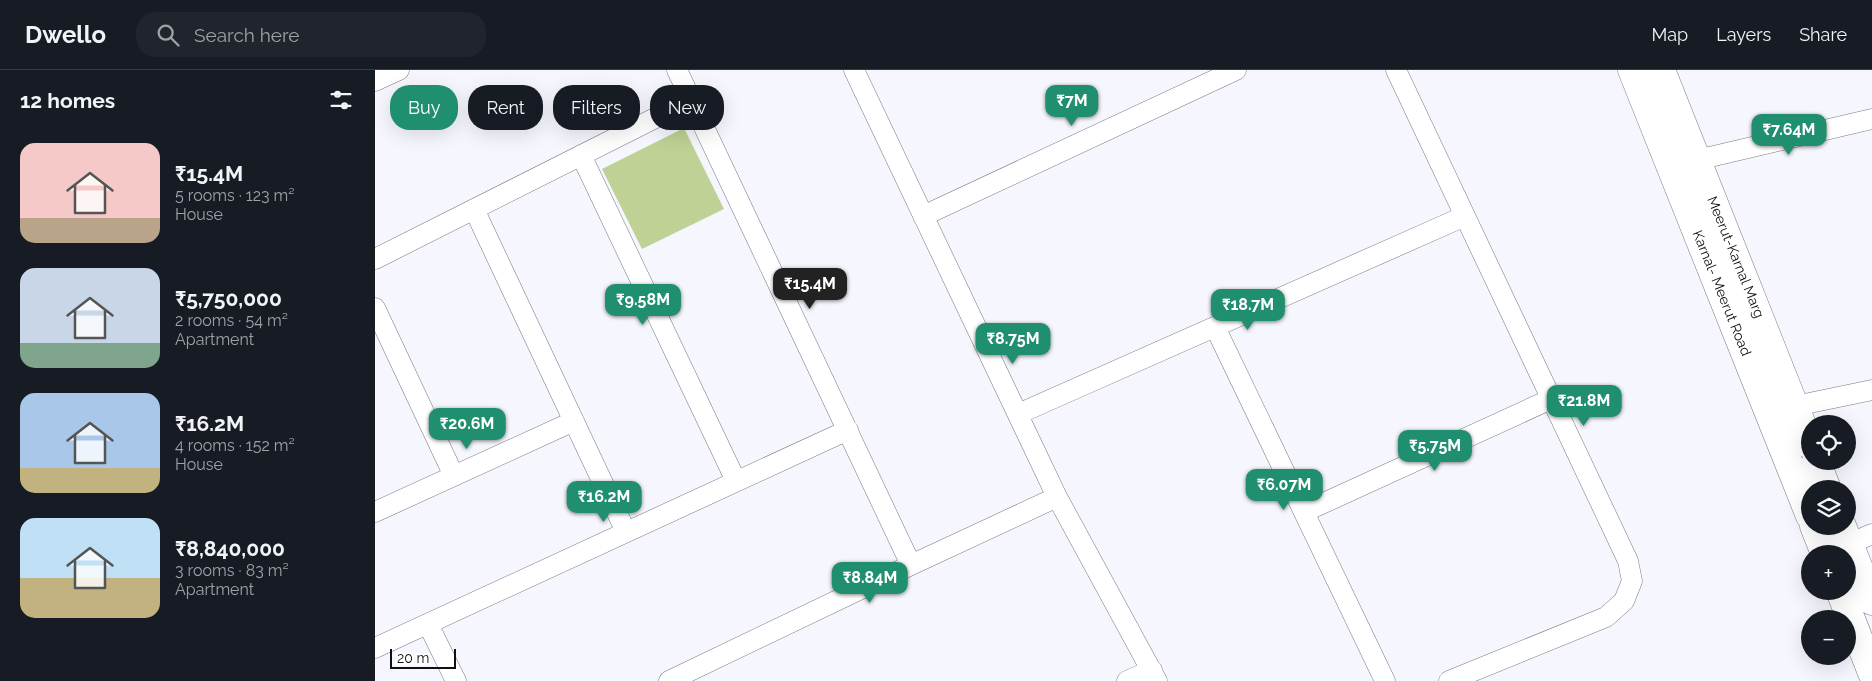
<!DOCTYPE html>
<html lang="en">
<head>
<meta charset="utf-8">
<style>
	:root { --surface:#171b24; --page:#20242c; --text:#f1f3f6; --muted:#9ea1a6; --line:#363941; --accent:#208f6f }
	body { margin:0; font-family:Raleway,sans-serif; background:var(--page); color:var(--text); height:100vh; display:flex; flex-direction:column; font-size:19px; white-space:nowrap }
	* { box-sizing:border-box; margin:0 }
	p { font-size:16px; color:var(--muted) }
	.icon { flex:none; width:28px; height:28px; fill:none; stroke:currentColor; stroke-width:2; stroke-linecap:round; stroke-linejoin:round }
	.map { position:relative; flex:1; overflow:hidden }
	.drawer { display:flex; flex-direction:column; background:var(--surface); width:375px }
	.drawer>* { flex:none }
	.hud { position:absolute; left:15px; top:15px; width:475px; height:45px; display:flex; gap:10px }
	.fabs { position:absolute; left:1426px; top:345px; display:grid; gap:10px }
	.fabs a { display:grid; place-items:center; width:55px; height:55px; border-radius:50%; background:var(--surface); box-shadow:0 5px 20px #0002; font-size:25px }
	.scale { position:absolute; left:15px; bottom:12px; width:66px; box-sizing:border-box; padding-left:5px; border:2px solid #0f0f12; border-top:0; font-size:14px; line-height:18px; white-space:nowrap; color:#0f0f12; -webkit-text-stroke:4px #fff; paint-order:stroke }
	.price { position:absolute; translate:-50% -42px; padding:0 11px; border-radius:10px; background:var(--accent); color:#fff; font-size:16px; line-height:32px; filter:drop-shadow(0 1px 2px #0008) }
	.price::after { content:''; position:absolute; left:50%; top:30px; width:15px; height:11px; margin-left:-8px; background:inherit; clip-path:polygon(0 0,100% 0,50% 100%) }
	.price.selected { background:#222; color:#fff }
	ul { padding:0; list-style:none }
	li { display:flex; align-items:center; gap:15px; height:125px; padding:0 20px }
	li span { display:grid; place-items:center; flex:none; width:140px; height:100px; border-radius:15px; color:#555 }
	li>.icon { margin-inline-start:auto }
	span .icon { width:60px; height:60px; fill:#fffc; stroke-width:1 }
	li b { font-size:21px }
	h2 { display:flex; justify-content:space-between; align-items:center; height:60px; padding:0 20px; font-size:21px }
	.chip { padding:0 18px; border-radius:20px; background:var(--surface); box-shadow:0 5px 20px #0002; font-size:18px; line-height:45px }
	.chip.selected { background:var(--accent); color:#fff }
	header { display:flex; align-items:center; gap:30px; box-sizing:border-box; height:70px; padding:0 25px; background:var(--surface); border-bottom:1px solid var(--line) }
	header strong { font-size:24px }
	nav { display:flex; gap:28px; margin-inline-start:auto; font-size:18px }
	.search { width:350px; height:45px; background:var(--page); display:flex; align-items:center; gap:12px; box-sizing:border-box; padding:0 18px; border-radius:20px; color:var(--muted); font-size:19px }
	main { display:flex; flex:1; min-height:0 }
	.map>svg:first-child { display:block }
</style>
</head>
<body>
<header>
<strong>Dwello</strong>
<div class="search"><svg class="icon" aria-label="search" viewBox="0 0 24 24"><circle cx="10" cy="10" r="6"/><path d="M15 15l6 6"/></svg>Search here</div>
<nav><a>Map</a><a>Layers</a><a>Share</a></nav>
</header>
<main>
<section class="drawer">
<h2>12 homes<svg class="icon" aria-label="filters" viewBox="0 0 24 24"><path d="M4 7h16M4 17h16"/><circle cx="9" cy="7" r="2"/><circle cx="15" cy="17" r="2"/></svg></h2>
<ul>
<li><span style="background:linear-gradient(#f6c9c9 75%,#b9a48a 0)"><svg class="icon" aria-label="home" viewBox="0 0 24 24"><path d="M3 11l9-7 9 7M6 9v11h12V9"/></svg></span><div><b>₹15.4M</b><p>5 rooms · 123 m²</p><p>House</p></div></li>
<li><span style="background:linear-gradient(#c9d6e8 75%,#7fa58c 0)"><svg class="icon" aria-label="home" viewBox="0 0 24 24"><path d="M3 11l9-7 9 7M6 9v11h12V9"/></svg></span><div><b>₹5,750,000</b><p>2 rooms · 54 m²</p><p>Apartment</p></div></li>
<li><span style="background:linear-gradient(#a9c7e8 75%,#c2b280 0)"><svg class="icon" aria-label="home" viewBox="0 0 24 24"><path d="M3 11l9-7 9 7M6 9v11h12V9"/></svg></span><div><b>₹16.2M</b><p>4 rooms · 152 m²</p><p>House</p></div></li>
<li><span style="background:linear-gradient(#bfe0f5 60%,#c2b280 0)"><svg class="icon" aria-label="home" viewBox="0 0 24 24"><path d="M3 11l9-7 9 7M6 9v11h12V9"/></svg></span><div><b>₹8,840,000</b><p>3 rooms · 83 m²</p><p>Apartment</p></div></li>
</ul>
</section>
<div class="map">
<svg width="1497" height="611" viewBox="0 0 1497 611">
	<rect width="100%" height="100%" fill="#f6f6fe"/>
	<path fill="#bfd194" d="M309 58 349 139 267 179 227 99Z"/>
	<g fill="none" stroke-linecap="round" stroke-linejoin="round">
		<g stroke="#797981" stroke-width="21">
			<path id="street" d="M302 0 536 495
				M479 0 682 427 782 611
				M1021 0 1253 491 1257 511 1249 531 1231 547 1074 611
				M0 11 24 0
				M206 85 361 411
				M1322 90 1497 49
				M99 139 251 462
				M548 146 861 0
				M0 189 316 30
				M0 238 79 406
				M840 257 1010 611
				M1420 336 1497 320
				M643 344 1090 146
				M0 442 199 351
				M929 442 1176 329
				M1474 474 1497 464
				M53 554 81 611
				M0 578 473 360
				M294 611 536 495 682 427
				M752 611 777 600"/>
		</g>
		<g stroke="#797981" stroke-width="29">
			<path id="highway" d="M1257 0 1435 446
				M1286 0 1435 375
				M1441 391 1452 419
				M1439 456 1450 484
				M1467 456 1497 531
				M1465 521 1497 603"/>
		</g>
		<use href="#street" stroke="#fff" stroke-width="20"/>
		<use href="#highway" stroke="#fff" stroke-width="28"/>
	</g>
	<g text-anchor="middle" stroke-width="4" stroke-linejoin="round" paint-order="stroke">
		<g font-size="14" fill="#0f0f12" stroke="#fff">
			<text transform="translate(1361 187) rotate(68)" y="5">Meerut-Karnal Marg</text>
			<text transform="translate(1347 223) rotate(68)" y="5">Karnal- Meerut Road</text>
		</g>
	</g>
</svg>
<div class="fabs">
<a><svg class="icon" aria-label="locate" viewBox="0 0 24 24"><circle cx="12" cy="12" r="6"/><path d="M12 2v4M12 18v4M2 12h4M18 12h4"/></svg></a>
<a><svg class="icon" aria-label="layers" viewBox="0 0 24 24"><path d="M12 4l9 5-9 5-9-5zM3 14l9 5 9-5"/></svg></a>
<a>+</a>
<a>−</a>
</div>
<div class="scale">20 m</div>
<b class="price" style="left:697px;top:57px">₹7M</b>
<b class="price" style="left:1414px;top:86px">₹7.64M</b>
<b class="price selected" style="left:435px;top:240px">₹15.4M</b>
<b class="price" style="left:268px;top:256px">₹9.58M</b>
<b class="price" style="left:873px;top:261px">₹18.7M</b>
<b class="price" style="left:638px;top:295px">₹8.75M</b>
<b class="price" style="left:1209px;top:357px">₹21.8M</b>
<b class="price" style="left:92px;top:380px">₹20.6M</b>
<b class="price" style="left:1060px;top:402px">₹5.75M</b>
<b class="price" style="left:909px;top:441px">₹6.07M</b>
<b class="price" style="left:229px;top:453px">₹16.2M</b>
<b class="price" style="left:495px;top:534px">₹8.84M</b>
<div class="hud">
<a class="chip selected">Buy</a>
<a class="chip">Rent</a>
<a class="chip">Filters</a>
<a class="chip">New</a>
</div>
</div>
</main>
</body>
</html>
